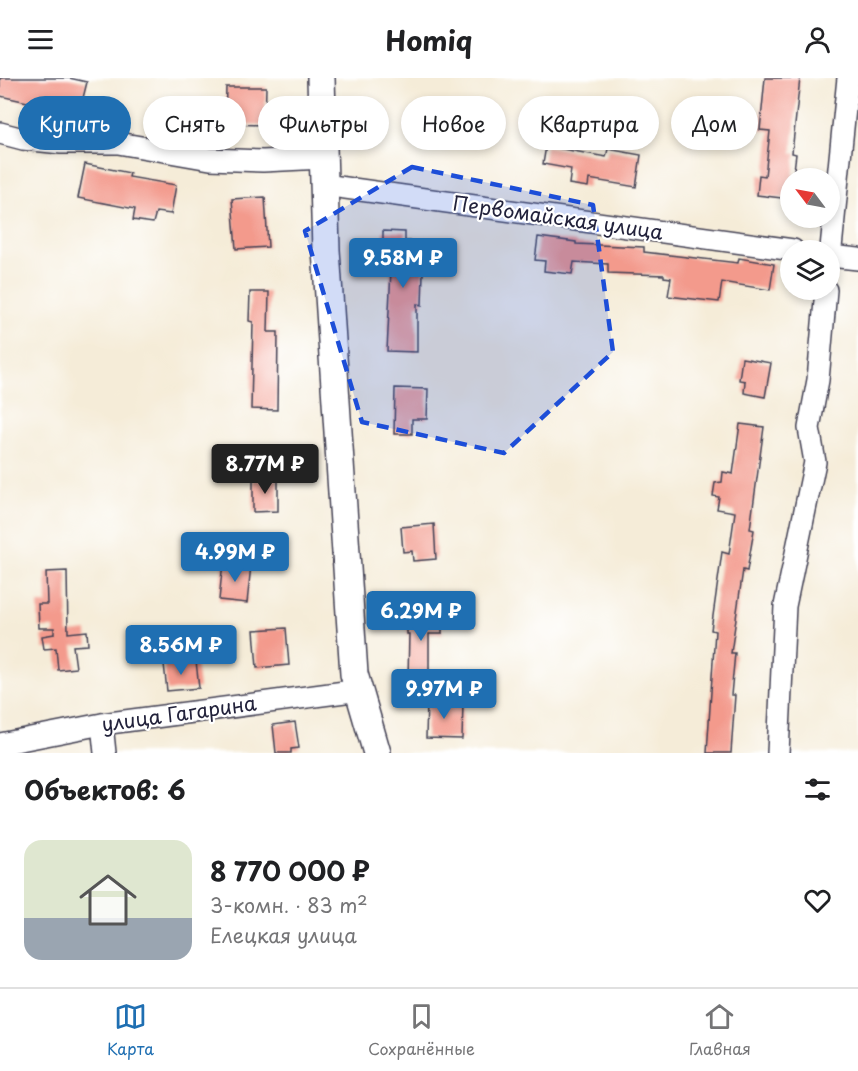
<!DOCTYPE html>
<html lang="ru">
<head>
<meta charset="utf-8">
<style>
	:root { --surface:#fff; --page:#f2f2f2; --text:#202124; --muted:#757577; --line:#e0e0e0; --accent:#1f6fb2 }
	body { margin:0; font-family:"Playpen Sans",sans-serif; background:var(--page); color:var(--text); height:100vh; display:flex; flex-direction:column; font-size:22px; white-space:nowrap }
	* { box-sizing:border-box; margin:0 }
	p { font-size:20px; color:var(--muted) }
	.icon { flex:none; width:33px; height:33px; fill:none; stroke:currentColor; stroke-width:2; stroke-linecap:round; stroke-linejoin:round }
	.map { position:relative; height:675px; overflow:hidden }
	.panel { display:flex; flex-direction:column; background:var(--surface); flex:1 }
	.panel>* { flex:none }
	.top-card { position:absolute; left:18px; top:18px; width:822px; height:54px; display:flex; gap:12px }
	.needle { width:39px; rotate:302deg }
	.buttons { position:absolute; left:780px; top:90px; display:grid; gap:12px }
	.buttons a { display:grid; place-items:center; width:60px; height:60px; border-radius:50%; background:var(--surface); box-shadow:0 3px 9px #0003; font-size:30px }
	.price { position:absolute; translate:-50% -51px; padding:0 14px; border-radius:6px; background:var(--accent); color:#fff; font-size:20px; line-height:39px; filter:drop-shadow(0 2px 3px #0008) }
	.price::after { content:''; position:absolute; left:50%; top:36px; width:18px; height:14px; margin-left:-9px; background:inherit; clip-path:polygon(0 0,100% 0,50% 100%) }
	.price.current { background:#222; color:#fff }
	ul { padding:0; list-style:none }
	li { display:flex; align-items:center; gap:18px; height:150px; padding:0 24px }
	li+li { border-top:2px solid var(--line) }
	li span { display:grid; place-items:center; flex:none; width:168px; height:120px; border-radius:18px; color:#555 }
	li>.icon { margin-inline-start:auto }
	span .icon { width:72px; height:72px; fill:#fffc; stroke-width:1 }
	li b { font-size:26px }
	h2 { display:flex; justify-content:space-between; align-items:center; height:72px; padding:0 24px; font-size:26px }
	.tag { padding:0 21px; border-radius:27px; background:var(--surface); box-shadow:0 3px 9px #0003; font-size:21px; line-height:54px }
	.tag.current { background:var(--accent); color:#fff }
	header { display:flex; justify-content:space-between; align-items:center; height:78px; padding:0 24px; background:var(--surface); font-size:27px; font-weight:700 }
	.tabs { display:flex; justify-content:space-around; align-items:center; height:84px; border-top:2px solid var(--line); background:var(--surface); font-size:16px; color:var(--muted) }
	.tabs a { display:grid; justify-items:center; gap:3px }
	.tabs .current { color:var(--accent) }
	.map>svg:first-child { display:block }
</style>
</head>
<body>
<header><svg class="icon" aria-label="menu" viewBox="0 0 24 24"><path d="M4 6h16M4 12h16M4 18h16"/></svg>Homiq<svg class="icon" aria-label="person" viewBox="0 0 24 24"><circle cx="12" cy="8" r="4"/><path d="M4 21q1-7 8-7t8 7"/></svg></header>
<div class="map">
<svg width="858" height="675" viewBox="0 0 858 675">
	<rect width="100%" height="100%" fill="#fff"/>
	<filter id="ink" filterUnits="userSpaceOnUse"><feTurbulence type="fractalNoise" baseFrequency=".0167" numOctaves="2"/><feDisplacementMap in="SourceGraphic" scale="12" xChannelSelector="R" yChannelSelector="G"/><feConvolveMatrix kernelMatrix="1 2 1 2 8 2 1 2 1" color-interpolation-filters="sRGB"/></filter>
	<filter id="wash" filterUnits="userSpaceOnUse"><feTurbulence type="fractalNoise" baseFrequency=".008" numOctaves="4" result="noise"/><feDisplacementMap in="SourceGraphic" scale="24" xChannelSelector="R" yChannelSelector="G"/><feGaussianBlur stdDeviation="1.35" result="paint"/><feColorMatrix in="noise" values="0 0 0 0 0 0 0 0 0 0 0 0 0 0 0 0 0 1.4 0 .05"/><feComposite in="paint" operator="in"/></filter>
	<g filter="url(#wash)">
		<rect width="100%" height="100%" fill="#f5ecd8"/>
		<g id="blocks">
			<path fill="#f39a8c" d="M0 0H69L87 4 80 32 33 21 32 25 0 18Z
				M765 0H800L792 75 796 76 793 100H790V121L757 117 759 97 765 98 770 53 760 52Z
				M226 9H266L265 47 225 46Z
				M546 68 606 79 608 71 641 77 636 109 589 101 588 109 569 106 571 91 543 86Z
				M85 86 130 95 129 99 176 107 171 136 156 134 153 145 133 142 135 131 78 120Z
				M265 119 268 169 236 171 232 121Z
				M383 153 405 154V163H424L422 227 417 226V274L387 273 391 192H383Z
				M538 159 576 164V166L644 169V174L738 185 739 180 774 186 770 212 722 204 719 224 668 218 671 200 664 199V197L608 195V186L574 184 572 196 544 193 545 183 535 182Z
				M250 214H269L268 254H278L277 332 251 331 253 244 249 243Z
				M742 280 771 285 765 319 744 315 745 303 739 302Z
				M395 310 428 311 427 341H412V356H394Z
				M740 346 764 349 750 451 754 452 747 493 743 492 731 575H735L731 617H735L731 675H707L715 553 711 552 722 474 729 476 735 434 717 431 719 419 713 418 715 405 722 404 723 394 733 396Z
				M253 401H278V433L253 434Z
				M434 446 436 481 413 483 412 473 403 474 401 449Z
				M223 484 251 487 247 525 219 522Z
				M67 493 68 555 87 553 88 567 73 568 76 590 58 592 56 570 44 571 42 558 54 556V550H39L38 526H47L46 494Z
				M442 534V556H429V602L408 601 409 556H407V535Z
				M286 550 289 587 257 590 254 552Z
				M196 583 199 610 167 613 164 586Z
				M427 623 463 625 462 661 426 660Z
				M295 644 299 670 291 671V675H276L273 647Z"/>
		</g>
	</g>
	<g filter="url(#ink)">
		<use href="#blocks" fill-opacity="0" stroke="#424053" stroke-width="1.5"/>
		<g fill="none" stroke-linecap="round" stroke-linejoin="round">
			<g stroke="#424053" stroke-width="24">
				<path id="minor" d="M0 55 23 61 61 65H118L210 81 263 83 323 80
					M324 107 793 172
					M830 178 858 181
					M830 180 848 0
					M102 646 105 675
					M0 666 102 646 360 612
					M778 675 785 528 815 384 809 350 818 302 826 212"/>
			</g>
			<g stroke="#424053" stroke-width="30">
				<path id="major" d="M321 0 326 172 354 596 377 675"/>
			</g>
			<use href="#minor" stroke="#fff" stroke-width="21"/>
			<use href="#major" stroke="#fff" stroke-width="27"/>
		</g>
	</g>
	<path fill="#1d4ed8" fill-opacity="0.2" stroke="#1d4ed8" stroke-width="4.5" stroke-dasharray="12 8" stroke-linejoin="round" d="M412 89 593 127 613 274 504 375 362 344 305 153Z"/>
	<g text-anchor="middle" stroke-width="4.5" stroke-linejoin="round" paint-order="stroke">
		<g font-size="20" fill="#22223b" stroke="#fff">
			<text transform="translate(558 140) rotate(8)" y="7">Первомайская улица</text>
			<text transform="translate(179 636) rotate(-8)" y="7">улица Гагарина</text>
		</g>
	</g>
</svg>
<div class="buttons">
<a><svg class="needle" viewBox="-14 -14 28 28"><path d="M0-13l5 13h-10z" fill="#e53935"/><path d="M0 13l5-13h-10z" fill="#757577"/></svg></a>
<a><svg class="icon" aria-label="layers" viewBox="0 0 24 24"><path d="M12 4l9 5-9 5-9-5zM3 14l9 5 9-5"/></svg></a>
</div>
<b class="price" style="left:403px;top:211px">9.58M ₽</b>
<b class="price current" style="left:265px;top:417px">8.77M ₽</b>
<b class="price" style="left:235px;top:505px">4.99M ₽</b>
<b class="price" style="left:421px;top:564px">6.29M ₽</b>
<b class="price" style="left:181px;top:598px">8.56M ₽</b>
<b class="price" style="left:444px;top:642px">9.97M ₽</b>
<div class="top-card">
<a class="tag current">Купить</a>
<a class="tag">Снять</a>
<a class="tag">Фильтры</a>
<a class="tag">Новое</a>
<a class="tag">Квартира</a>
<a class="tag">Дом</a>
</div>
</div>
<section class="panel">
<h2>Объектов: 6<svg class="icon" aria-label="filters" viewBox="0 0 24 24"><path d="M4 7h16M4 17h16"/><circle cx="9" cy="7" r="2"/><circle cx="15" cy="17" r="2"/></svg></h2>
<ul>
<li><span style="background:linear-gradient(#dfe7d0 65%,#9aa5b1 0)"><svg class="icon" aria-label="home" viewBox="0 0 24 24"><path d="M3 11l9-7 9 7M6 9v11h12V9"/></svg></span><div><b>8 770 000 ₽</b><p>3-комн. · 83 m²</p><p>Елецкая улица</p></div><svg class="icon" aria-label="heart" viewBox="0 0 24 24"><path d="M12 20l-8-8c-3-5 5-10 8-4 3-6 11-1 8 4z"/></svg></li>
</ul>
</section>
<nav class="tabs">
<a class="current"><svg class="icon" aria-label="map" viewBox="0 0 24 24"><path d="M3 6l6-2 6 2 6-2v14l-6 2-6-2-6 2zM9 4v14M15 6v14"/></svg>Карта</a>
<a><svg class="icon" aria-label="saved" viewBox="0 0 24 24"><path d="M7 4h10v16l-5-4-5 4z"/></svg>Сохранённые</a>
<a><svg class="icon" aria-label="home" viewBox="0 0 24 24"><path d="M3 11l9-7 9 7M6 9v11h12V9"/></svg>Главная</a>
</nav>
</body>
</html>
